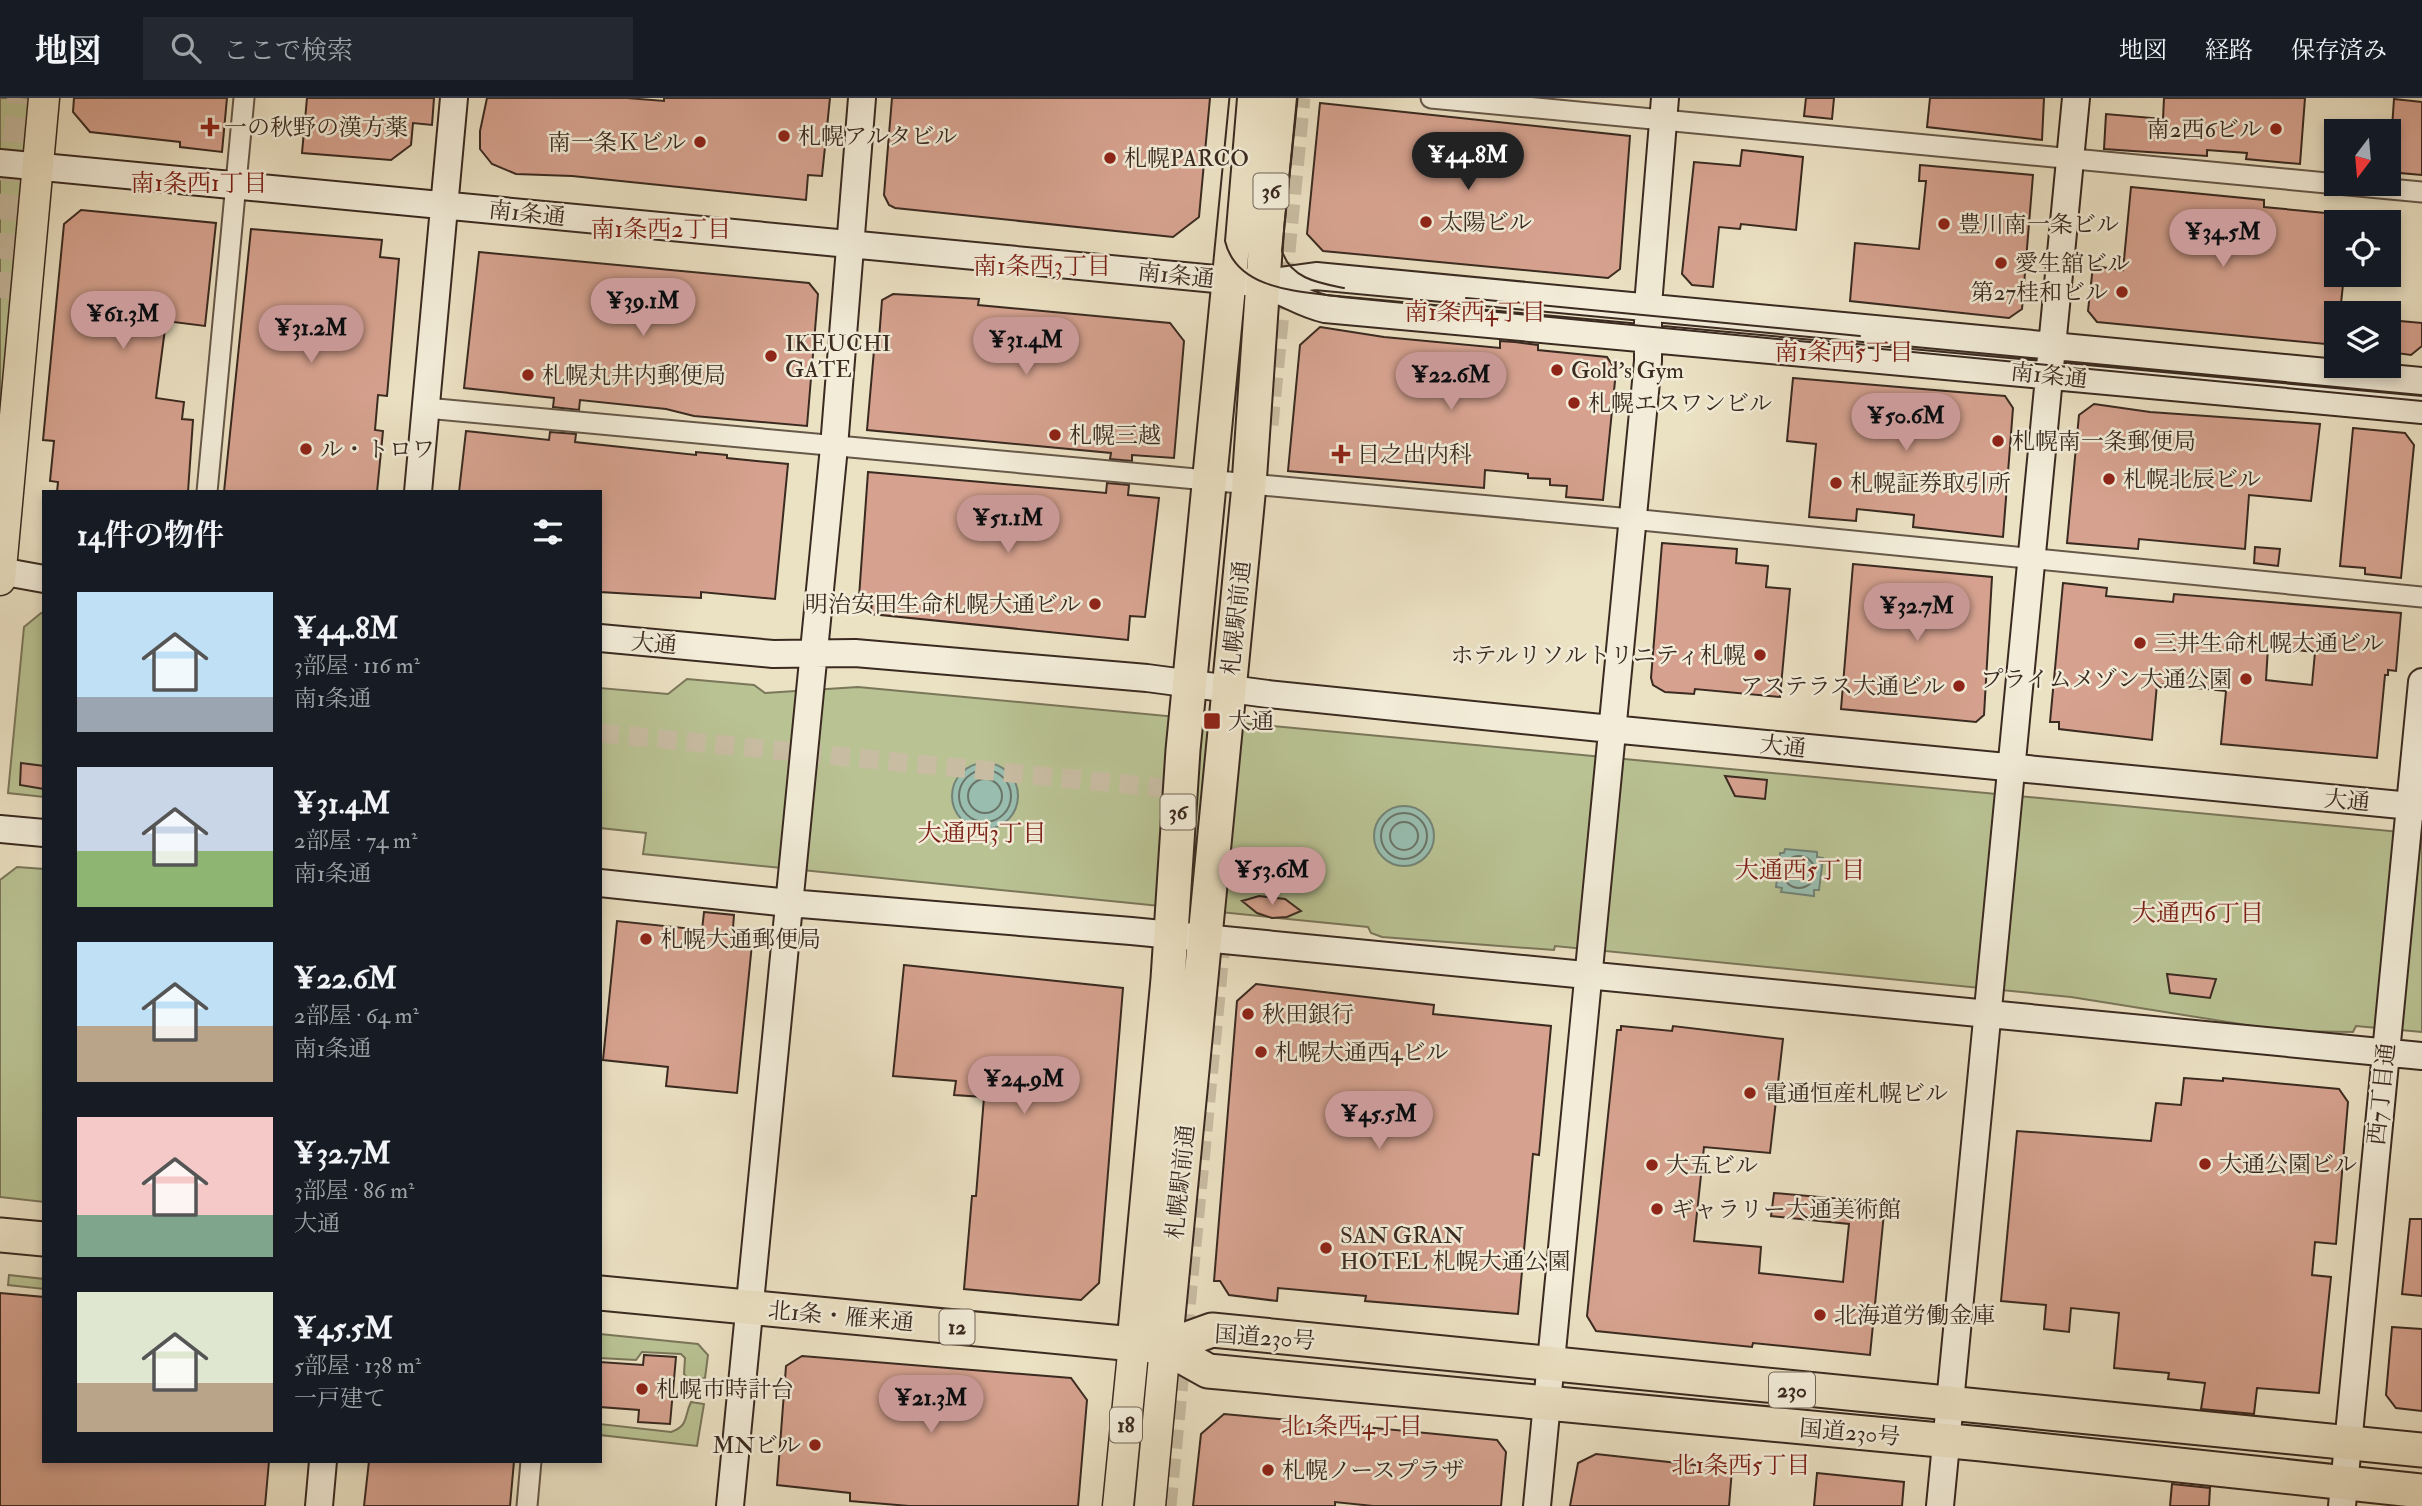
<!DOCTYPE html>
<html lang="ja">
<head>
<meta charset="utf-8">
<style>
	:root { --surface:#171b24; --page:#242831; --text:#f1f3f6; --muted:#9ea1a6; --line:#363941; --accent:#c59692 }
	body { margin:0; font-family:"IM FELL Double Pica","Noto Serif JP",serif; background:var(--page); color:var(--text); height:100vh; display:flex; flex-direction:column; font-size:26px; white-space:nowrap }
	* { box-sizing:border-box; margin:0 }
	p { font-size:23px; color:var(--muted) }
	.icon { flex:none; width:38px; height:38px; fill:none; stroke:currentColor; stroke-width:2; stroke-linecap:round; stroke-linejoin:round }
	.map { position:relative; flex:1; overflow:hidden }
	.drawer { position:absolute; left:42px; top:392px; width:560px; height:973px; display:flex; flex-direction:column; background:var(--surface); border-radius:0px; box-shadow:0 4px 10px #0003 }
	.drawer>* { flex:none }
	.needle { width:46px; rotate:196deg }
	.tools { position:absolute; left:2324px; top:21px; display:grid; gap:14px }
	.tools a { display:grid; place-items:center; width:77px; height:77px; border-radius:0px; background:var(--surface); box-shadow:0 4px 10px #0003; font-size:35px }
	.price { position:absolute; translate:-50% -60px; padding:0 16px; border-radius:24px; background:var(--accent); color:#111; font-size:23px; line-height:46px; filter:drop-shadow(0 2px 4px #0008) }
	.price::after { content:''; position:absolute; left:50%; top:42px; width:21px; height:16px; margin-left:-10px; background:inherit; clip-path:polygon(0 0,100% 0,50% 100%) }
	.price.on { background:#222; color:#fff }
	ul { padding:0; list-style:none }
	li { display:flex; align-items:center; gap:21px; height:175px; padding:0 35px }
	li span { display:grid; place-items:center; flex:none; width:196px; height:140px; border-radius:0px; color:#555 }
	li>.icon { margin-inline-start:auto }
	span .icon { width:84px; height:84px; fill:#fffc; stroke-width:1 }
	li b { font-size:30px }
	h2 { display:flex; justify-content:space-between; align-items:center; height:84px; padding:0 35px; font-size:30px }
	header { display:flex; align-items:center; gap:42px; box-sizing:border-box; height:98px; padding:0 35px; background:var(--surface); border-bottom:2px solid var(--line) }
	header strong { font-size:33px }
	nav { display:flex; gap:38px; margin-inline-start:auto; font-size:24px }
	.search { width:490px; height:63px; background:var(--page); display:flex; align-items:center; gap:18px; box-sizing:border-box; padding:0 24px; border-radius:0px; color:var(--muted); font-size:26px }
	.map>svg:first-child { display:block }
</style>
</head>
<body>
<header>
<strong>地図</strong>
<div class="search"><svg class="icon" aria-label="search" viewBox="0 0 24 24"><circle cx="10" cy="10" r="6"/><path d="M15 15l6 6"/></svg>ここで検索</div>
<nav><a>地図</a><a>経路</a><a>保存済み</a></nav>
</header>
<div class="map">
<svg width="2422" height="1408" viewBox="0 0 2422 1408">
	<rect width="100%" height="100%" fill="#ebe1c3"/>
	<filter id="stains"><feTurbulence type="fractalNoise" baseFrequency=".00286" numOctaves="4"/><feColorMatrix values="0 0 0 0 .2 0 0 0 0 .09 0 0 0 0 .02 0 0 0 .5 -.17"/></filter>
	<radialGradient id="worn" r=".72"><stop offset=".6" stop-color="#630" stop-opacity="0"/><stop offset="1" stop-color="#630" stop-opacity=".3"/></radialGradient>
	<path fill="#b9c293" stroke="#7a765a" stroke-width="2" d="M0 0H30L0 325Z
		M41 515 44 516V699L8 695 24 529Z
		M687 581 754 587 765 595 858 589 2422 736V934L2356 928 2353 934 2284 933 2071 899 1555 848 1554 852 1382 839 1371 835 1368 829 643 756 646 735 600 730V590L668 596Z
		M17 769 44 771V1104L0 1099V782Z
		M9 1177 44 1181V1191L8 1187Z
		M600 1236 698 1246 708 1257 705 1280 689 1282 684 1276 685 1260 681 1256 642 1254 636 1262 600 1260Z
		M691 1304 704 1306 697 1348 600 1337V1326L671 1334C689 1328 684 1318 691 1304Z"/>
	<path fill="#99beb0" stroke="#738376" stroke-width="2" d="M952 698a33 33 0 1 1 66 0a33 33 0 1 1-66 0Z
		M1374 738a30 30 0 1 1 60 0a30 30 0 1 1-60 0Z
		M1785 751 1817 754V759L1823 760 1819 792H1814V798L1781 794 1782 790 1776 789 1780 755H1784Z"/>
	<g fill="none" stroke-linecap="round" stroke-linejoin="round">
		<path stroke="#6a7468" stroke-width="2" d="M959 698a26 26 0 1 1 52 0a26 26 0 1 1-52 0Z
			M968 698a17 17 0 1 1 34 0a17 17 0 1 1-34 0Z
			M1381 738a23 23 0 1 1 46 0a23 23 0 1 1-46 0Z
			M1390 738a14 14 0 1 1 28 0a14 14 0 1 1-28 0Z
			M1783 774a16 16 0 1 1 32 0a16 16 0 1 1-32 0Z"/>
	</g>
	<path fill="#d6a28f" stroke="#3a2a20" stroke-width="2" fill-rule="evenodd" d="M74 0H227L222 54 180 49V44L90 34 73 14Z
		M307 0H434L432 27 413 25 411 47 391 62 302 55Z
		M487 0H627L664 3V0H830L822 78 808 77 806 102 572 78 516 76 492 66 480 51V33Z
		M892 0H1210L1199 119 1173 139 895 110 889 107 884 97Z
		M1806 0H1834L1832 21 1804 18Z
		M1930 0H2044L2042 42 1927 29Z
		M2164 0H2305L2300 66 2246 61 2247 55 2207 52V58L2104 51 2106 16 2163 21Z
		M2394 1 2422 4V77L2389 74Z
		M1320 5 1630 38 1620 171 1608 180 1323 153 1307 136Z
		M1742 52 1803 59 1796 132 1741 126 1740 131 1719 129 1713 189 1692 187 1682 176 1694 64 1740 68Z
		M1920 67 2033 77 2022 211 2009 220 1850 203 1855 145 1919 151 1926 83H1919Z
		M2131 89 2264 102V109L2336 116V177H2344L2340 215H2336V247L2097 224 2088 213 2093 168 2123 172Z
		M81 112 216 125 205 228 166 223 156 300 184 304 182 321 193 322 188 394H57L58 384 50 383 54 343 43 342 64 126Z
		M251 131 382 142 380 159 399 161 387 298 378 297 375 332 383 333 377 394H224Z
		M479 154 809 185 818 196 807 328 694 318 666 311 580 302 579 312 553 309 554 300 464 290Z
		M893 196 979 201 978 207 1170 225 1184 243 1174 360 1132 357V363L1110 361 1111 355 867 332 875 241H879L882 202Z
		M2389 222 2422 225V248L2411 257 2389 254Z
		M1320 229 1384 239 1500 250V243L1515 244 1538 247V252L1607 259 1616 273 1603 402 1566 399 1567 388 1550 387V381L1528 380V376L1485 372 1484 390 1288 373 1300 247Z
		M1793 280 2005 298 2013 310 2003 439 1913 429 1914 417 1857 411 1856 423 1809 419 1816 346 1787 343Z
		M2094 306 2150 314 2320 326 2311 403 2249 397 2245 451 2139 441 2138 451 2067 445 2079 317Z
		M2353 330 2405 335 2414 347 2401 480 2365 476V470L2340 468Z
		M466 333 549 342 550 334 576 336 575 344 696 357V354L727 357V360L788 366 775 501 701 494V500L600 494V394H459Z
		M868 374 1106 395 1107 385 1129 387 1128 397 1159 400 1145 519 1130 518 1128 542 871 516 872 500 859 499Z
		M1662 445 1737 451 1736 465 1768 468 1766 489 1790 491 1780 599 1695 591 1694 596 1665 594 1653 587 1651 580Z
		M2255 449 2280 451 2278 468 2254 465Z
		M1853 466 1992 479 1984 617 1976 624 1841 611Z
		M2063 485 2107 490 2106 498 2173 504 2174 496 2401 515 2396 573 2388 572V577H2385L2377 660 2221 646 2226 593 2157 586 2152 642 2059 631V624H2050ZM2268 549 2315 554 2312 587 2266 582Z
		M21 665 44 668V691L20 687Z
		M1725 678 1767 682 1765 701 1735 698Z
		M1259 798 1285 801 1301 813 1287 819 1272 820 1257 815 1242 803Z
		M704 814 734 817 733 830 752 846 737 995 666 988 668 969 603 962 617 823 702 832Z
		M904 867 1123 890 1099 1185 1081 1202 964 1191 972 1098H976L984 999 954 997 956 983 893 978Z
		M2167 876 2216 881 2210 900 2170 895Z
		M1256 886 1434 907 1433 916 1551 928 1539 1057 1533 1056 1518 1216 1365 1203 1366 1198 1278 1190 1277 1203 1229 1197 1220 1183H1214L1237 903Z
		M1621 928 1672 933 1673 928 1783 941 1770 1055 1704 1049 1694 1143 1761 1149 1759 1175 1843 1184 1849 1126 1771 1118 1774 1095 1885 1105 1870 1257 1753 1245 1752 1249 1596 1233 1587 1218 1617 932H1621Z
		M2184 980 2223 983V980L2339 991 2348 1004 2336 1146 2315 1144 2312 1177 2331 1179 2319 1295 2257 1290 2254 1316 2201 1311 2205 1285 2168 1281 2169 1275 2114 1270 2119 1215 2071 1210 2069 1234 2044 1231 2046 1207 2001 1203 2017 1033 2151 1043 2156 1005 2181 1007Z
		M2410 1121H2422V1198L2402 1196Z
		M0 1195 44 1199V1363H269L265 1408H0Z
		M2392 1229 2422 1231V1313L2396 1310 2386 1297Z
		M644 1257 676 1259 670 1326 638 1324 639 1312 600 1309V1264L643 1267Z
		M802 1258 1071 1280 1087 1302 1078 1408H909L850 1403V1395L777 1387 786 1268Z
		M1224 1316 1311 1324V1333L1354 1336 1355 1328 1497 1342 1506 1354 1501 1408H1373L1335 1404V1408H1193L1201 1336Z
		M1596 1356 1732 1371 1729 1408H1570L1578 1365Z
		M369 1363H514L510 1408H364Z
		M1817 1375 1904 1384 1902 1408H1814Z
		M2172 1386 2210 1390 2209 1408H2170Z"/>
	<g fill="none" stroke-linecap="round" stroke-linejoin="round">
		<path stroke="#c8bca2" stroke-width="19" stroke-dasharray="19 10" stroke-linecap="butt" d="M1269 327 1301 0
			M600 635 1227 696
			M1167 1408 1220 855"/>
		<path stroke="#c8bca2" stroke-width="26" stroke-dasharray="26 13" stroke-linecap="butt" d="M0 200 20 0"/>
		<g stroke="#665849" stroke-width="23">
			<path id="street" d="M1431 0 2422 94
				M426 310 1631 421 2422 499
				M207 394 244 0
				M527 1408 531 1363"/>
		</g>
		<g stroke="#3a2a20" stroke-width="30">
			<path id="secondary" d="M0 65 1247 184C1281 188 1295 204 1325 211L2422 312
				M1266 185 1316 178 2422 283
				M418 394 454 0
				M0 473 44 481
				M600 540 773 556 855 555 1147 580 1268 596 1611 631 2422 709
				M0 731 44 735
				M600 785 789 805 1131 833 2422 958
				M319 1408 323 1363
				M730 1408 834 349 862 0
				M1537 1408 1648 263V207L1665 0
				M1940 1408 2076 0
				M2342 1408 2422 584"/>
		</g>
		<g stroke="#3a2a20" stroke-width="33">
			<path id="primary" d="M0 482 44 0
				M1118 1408 1134 1245
				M1150 1408 1165 1249"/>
		</g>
		<g stroke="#3a2a20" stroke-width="37">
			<path id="highway" d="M0 1137 44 1141
				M600 1195 1165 1249 1208 1273 1982 1346 2422 1393
				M1134 1245 1168 881 1183 652 1247 0
				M1165 1249 1212 1232 2422 1352
				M1165 1249 1249 387 1267 125 1280 0"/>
		</g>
		<use href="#street" stroke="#f2ecd8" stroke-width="19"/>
		<use href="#secondary" stroke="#f2ecd8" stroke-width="26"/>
		<use href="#primary" stroke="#ebe1c3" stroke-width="30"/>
		<use href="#highway" stroke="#ebe1c3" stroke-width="33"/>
		<path stroke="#3a2a20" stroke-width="2" d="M1237 0 1225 143C1237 193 1300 193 1342 199L2422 303
			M1297 0 1282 153C1291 181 1319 185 1344 190
			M1466 200 1860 238"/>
	</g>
	<g fill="#8f2418" stroke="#f2ecd8" stroke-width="2.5">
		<path d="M206.5 18.5h7v7h7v7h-7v7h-7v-7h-7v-7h7z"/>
		<circle cx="2276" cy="31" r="7"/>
		<circle cx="784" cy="38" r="7"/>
		<circle cx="700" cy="44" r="7"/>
		<circle cx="1110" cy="60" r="7"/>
		<circle cx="1426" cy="124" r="7"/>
		<circle cx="1944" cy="126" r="7"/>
		<circle cx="2001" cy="165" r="7"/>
		<circle cx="2122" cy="194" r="7"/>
		<circle cx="771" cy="258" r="7"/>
		<circle cx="1557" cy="272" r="7"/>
		<circle cx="528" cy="277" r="7"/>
		<circle cx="1574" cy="305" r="7"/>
		<circle cx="1055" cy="337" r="7"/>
		<circle cx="1998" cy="343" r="7"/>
		<circle cx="306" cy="351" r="7"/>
		<path d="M1337.5 345.5h7v7h7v7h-7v7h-7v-7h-7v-7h7z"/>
		<circle cx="2109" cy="381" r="7"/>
		<circle cx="1836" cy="385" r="7"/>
		<circle cx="1095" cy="506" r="7"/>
		<circle cx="2140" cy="545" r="7"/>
		<circle cx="1760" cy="557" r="7"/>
		<circle cx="2246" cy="581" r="7"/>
		<circle cx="1959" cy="588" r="7"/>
		<rect x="1203" y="614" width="18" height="18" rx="3.5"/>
		<circle cx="646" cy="841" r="7"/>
		<circle cx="1248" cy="916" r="7"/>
		<circle cx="1261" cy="954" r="7"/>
		<circle cx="1750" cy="995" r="7"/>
		<circle cx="2205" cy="1066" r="7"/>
		<circle cx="1652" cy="1067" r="7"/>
		<circle cx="1657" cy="1111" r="7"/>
		<circle cx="1326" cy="1150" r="7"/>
		<circle cx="1820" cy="1217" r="7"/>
		<circle cx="642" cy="1291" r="7"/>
		<circle cx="815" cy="1347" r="7"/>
		<circle cx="1268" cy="1372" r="7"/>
	</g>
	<g text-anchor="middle" stroke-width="5" stroke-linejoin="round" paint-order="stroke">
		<g fill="#f2ecd8" stroke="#716457" stroke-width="2">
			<rect x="1253.5" y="75.5" width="35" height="35" rx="5"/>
			<rect x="1160.5" y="696.5" width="35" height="35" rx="5"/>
			<rect x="939.5" y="1211.5" width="35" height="35" rx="5"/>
			<rect x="1769" y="1274.5" width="46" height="35" rx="5"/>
			<rect x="1110" y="1309.5" width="32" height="35" rx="5"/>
		</g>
		<g font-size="21" font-weight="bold" fill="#3a2a20">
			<text x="1271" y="100">36</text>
			<text x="1178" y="721">36</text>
			<text x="957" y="1236">12</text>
			<text x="1792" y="1299">230</text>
			<text x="1126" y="1334">18</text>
		</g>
		<g font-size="23" fill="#3a2a20" stroke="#f2ecd8" text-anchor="start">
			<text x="224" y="37">一の秋野の漢方薬</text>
			<text x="2262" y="39" text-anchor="end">南2西6ビル</text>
			<text x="798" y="46">札幌アルタビル</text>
			<text x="686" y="52" text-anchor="end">南一条Ｋビル</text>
			<text x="1124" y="68">札幌PARCO</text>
			<text x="1440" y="132">太陽ビル</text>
			<text x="1958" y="134">豊川南一条ビル</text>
			<text x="2015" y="173">愛生舘ビル</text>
			<text x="2108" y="202" text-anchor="end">第27桂和ビル</text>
			<text x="785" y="253">IKEUCHI<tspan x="785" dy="26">GATE</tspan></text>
			<text x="1571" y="280">Gold's Gym</text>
			<text x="542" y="285">札幌丸井内郵便局</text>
			<text x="1588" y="313">札幌エスワンビル</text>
			<text x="1069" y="345">札幌三越</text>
			<text x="2012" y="351">札幌南一条郵便局</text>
			<text x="320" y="359">ル・トロワ</text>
			<text x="1357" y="364">日之出内科</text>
			<text x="2123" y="389">札幌北辰ビル</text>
			<text x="1850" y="393">札幌証券取引所</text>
			<text x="1081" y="514" text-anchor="end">明治安田生命札幌大通ビル</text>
			<text x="2154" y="553">三井生命札幌大通ビル</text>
			<text x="1746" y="565" text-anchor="end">ホテルリソルトリニティ札幌</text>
			<text x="2232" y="589" text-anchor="end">プライムメゾン大通公園</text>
			<text x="1945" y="596" text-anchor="end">アステラス大通ビル</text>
			<text x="1228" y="631">大通</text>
			<text x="660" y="849">札幌大通郵便局</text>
			<text x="1262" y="924">秋田銀行</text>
			<text x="1275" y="962">札幌大通西4ビル</text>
			<text x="1764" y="1003">電通恒産札幌ビル</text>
			<text x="2219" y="1074">大通公園ビル</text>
			<text x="1666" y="1075">大五ビル</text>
			<text x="1671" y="1119">ギャラリー大通美術館</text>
			<text x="1340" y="1145">SAN GRAN<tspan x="1340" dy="26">HOTEL 札幌大通公園</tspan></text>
			<text x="1834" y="1225">北海道労働金庫</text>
			<text x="656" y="1299">札幌市時計台</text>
			<text x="801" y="1355" text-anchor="end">MNビル</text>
			<text x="1282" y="1380">札幌ノースプラザ</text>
		</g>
		<g font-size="23" fill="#3a2a20" stroke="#f2ecd8">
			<text transform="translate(527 115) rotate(6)" y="8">南1条通</text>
			<text transform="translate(1176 177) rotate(6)" y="8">南1条通</text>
			<text transform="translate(2049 277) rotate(6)" y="8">南1条通</text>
			<text transform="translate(1236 520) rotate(-84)" y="8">札幌駅前通</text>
			<text transform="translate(654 545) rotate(5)" y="8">大通</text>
			<text transform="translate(1783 648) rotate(6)" y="8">大通</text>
			<text transform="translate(2347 702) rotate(5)" y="8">大通</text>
			<text transform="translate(2381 996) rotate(-84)" y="8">西7丁目通</text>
			<text transform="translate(1180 1084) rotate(-84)" y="8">札幌駅前通</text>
			<text transform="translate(841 1218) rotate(5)" y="8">北1条・雁来通</text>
			<text transform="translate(1265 1239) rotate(4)" y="8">国道230号</text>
			<text transform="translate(1850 1334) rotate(5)" y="8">国道230号</text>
		</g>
		<g font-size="24" fill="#7a1f14" stroke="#f2ecd8">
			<text x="199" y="93">南1条西1丁目</text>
			<text x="661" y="139">南1条西2丁目</text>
			<text x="1042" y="176">南1条西3丁目</text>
			<text x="1475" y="222">南1条西4丁目</text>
			<text x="1844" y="262">南1条西5丁目</text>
			<text x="982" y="743">大通西3丁目</text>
			<text x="1800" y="780">大通西5丁目</text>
			<text x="2198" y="823">大通西6丁目</text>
			<text x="1352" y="1336">北1条西4丁目</text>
			<text x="1741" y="1375">北1条西5丁目</text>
		</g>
	</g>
	<rect width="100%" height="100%" filter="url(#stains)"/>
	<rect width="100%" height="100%" fill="url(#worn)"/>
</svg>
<div class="tools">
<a><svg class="needle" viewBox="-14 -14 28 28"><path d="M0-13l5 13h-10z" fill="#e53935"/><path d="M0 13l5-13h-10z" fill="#9ea1a6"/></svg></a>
<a><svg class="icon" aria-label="locate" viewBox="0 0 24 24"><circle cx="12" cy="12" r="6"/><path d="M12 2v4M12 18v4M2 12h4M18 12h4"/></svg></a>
<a><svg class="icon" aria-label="layers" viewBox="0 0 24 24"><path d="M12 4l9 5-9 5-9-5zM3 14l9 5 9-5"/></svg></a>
</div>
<b class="price on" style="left:1468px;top:94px">¥44.8M</b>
<b class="price" style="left:2223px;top:171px">¥34.5M</b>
<b class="price" style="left:643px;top:240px">¥39.1M</b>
<b class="price" style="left:123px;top:253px">¥61.3M</b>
<b class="price" style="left:311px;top:267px">¥31.2M</b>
<b class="price" style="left:1026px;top:279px">¥31.4M</b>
<b class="price" style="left:1451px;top:314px">¥22.6M</b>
<b class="price" style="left:1906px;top:355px">¥50.6M</b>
<b class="price" style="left:1008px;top:457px">¥51.1M</b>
<b class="price" style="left:1917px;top:545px">¥32.7M</b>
<b class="price" style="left:1272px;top:809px">¥53.6M</b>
<b class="price" style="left:1024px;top:1018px">¥24.9M</b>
<b class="price" style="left:1379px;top:1053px">¥45.5M</b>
<b class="price" style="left:931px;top:1337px">¥21.3M</b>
<section class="drawer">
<h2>14件の物件<svg class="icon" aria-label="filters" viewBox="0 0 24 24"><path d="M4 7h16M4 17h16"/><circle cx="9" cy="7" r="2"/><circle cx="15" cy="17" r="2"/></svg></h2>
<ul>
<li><span style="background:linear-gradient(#bfe0f5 75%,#9aa5b1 0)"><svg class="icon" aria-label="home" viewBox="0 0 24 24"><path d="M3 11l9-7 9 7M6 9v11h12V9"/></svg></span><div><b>¥44.8M</b><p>3部屋 · 116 m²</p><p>南1条通</p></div></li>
<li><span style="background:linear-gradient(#c9d6e8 60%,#8fb573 0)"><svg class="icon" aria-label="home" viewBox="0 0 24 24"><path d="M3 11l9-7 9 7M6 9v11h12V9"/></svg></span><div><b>¥31.4M</b><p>2部屋 · 74 m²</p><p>南1条通</p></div></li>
<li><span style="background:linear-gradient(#bfe0f5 60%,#b9a48a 0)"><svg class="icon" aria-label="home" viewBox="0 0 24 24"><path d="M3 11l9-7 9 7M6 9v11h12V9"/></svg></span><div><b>¥22.6M</b><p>2部屋 · 64 m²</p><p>南1条通</p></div></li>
<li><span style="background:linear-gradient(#f6c9c9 70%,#7fa58c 0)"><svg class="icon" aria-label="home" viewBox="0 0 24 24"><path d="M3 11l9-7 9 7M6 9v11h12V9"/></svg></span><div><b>¥32.7M</b><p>3部屋 · 86 m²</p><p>大通</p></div></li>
<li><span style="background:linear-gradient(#dfe7d0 65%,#b9a48a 0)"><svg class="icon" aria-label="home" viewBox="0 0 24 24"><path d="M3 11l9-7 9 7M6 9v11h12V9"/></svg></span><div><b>¥45.5M</b><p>5部屋 · 138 m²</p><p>一戸建て</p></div></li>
</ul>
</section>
</div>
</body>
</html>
